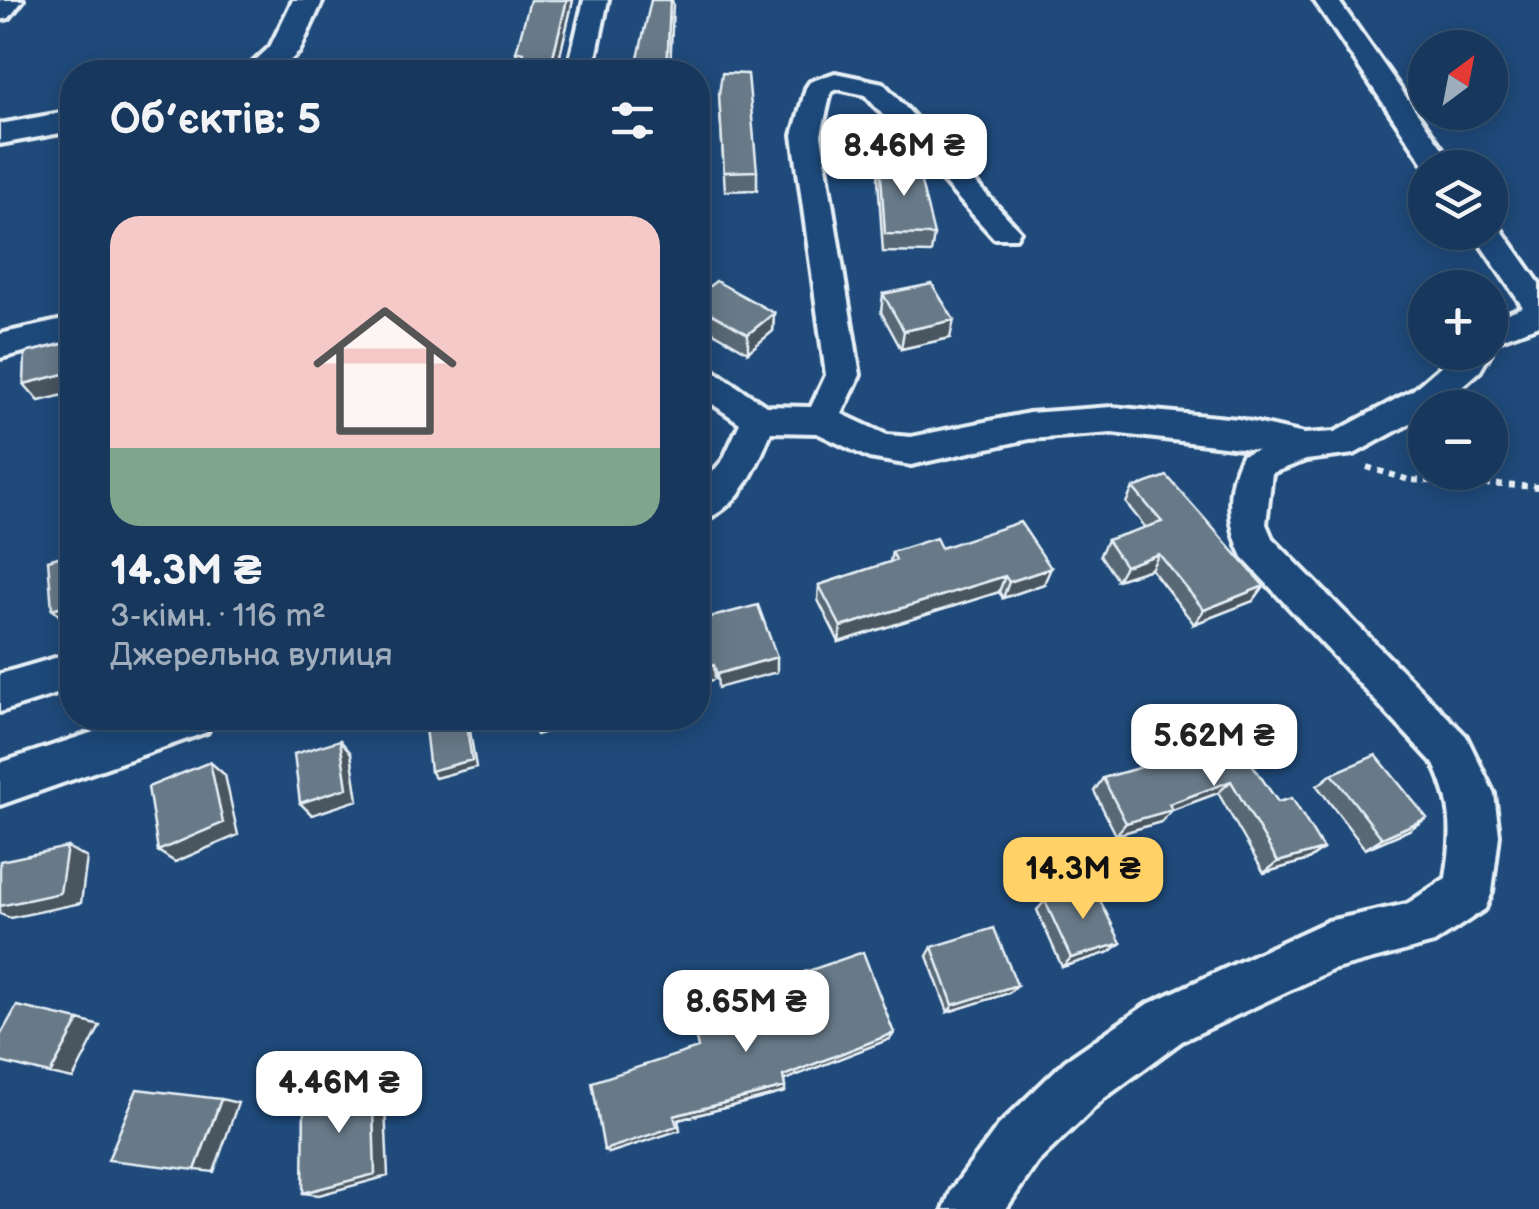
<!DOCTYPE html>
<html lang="uk">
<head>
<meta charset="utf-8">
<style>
	:root { --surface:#17385c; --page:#244365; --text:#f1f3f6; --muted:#9eacbb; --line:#365272; --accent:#ffd166 }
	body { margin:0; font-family:"Balsamiq Sans",sans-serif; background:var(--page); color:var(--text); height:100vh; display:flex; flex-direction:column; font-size:38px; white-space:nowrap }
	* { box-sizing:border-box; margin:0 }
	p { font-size:32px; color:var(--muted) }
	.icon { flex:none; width:55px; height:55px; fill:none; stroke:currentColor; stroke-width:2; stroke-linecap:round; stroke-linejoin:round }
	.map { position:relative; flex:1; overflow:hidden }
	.side { position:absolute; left:60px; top:60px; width:650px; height:670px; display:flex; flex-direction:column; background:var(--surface); border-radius:40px; box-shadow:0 5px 25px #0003,0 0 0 2px var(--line) }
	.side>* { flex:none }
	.needle { width:65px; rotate:32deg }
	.controls { position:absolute; left:1408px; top:30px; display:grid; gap:20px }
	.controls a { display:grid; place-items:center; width:100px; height:100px; border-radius:50%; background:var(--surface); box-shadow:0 5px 25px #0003,0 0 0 2px var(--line); font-size:50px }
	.price { position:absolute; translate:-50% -85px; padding:0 22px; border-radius:20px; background:#fff; color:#222; font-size:32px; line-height:65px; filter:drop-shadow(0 2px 5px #0008) }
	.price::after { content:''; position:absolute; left:50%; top:60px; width:30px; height:22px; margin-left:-15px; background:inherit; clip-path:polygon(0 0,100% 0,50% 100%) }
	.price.selected { background:var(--accent); color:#111 }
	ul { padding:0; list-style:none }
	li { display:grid; align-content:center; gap:20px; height:530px; padding:0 50px }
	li+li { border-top:2px solid var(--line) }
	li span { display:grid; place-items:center; height:310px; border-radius:30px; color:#555 }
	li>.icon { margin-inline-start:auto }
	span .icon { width:180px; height:180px; fill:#fffc; stroke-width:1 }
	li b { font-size:42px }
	h2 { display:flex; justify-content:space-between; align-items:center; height:120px; padding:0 50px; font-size:42px }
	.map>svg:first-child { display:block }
</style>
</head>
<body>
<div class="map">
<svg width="1539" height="1209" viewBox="0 0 1539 1209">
	<rect width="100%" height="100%" fill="#1f4a7a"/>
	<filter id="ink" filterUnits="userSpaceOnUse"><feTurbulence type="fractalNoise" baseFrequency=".01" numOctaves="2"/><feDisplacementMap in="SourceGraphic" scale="20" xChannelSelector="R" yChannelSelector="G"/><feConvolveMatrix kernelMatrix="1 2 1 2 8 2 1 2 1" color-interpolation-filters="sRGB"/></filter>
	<g filter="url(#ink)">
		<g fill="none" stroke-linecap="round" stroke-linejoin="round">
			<g stroke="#e8f1f8" stroke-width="8">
				<path id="minor" d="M0 0H23L9 18 0 20Z
					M584 0H608L593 72H567Z
					M1314 0H1338L1456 168H1427Z
					M835 73 883 83 1020 231 1016 238H994L865 95 838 89 831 92 821 135 860 375 842 414 887 435 911 437 1029 413 1112 407 1238 419 1304 434 1335 432 1413 390 1457 352H1491L1480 371 1438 408H1425V415L1354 454 1306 460 1272 473 1266 524 1272 538 1466 736 1494 794 1499 835 1492 892 1485 909 1434 943 1332 970 1182 1041 1103 1099 1037 1163 1006 1209H944L952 1189 999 1125 1065 1061 1146 1005 1328 921 1407 904 1446 878C1453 833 1454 807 1434 764L1244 559C1228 527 1224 489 1242 455L1258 450 1112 433 1029 439 911 465 869 458 817 433 771 432C756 469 739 510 698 522V489L723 460 740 423 698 394V365L710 368 766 406 811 407 826 375 793 135 806 88 810 82Z
					M1490 223 1498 225 1539 283V325L1490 343V320L1523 307 1472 232H1490Z
					M72 318V340L0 358V334Z
					M72 653V689L0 712V674Z
					M136 718H214L207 732 0 805V763Z"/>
			</g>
			<g stroke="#e8f1f8" stroke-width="8">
				<path id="tertiary" d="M293 0H323L299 52 278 72H243L270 47Z
					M72 111V131L0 144V124Z"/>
			</g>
			<path stroke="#e8f1f8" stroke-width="6" stroke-dasharray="6 6" stroke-linecap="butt" d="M1367 467 1409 480 1539 487"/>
			<use href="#minor" fill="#1f4a7a" fill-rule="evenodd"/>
			<use href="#tertiary" fill="#1f4a7a" fill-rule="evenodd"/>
		</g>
		<path fill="#596975" stroke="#e8f1f8" stroke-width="2.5" d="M573 0 556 72H518L520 66 516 52Z
			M719 94 757 171V190L725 191Z
			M880 160 934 235 931 253 883 252 878 178Z
			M883 294 950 338 901 349 881 312Z
			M698 295 774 313 773 331 748 352 698 323Z
			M1133 488 1264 586 1253 601 1194 624 1151 569 1117 580 1100 555 1107 540 1146 528 1126 503Z
			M941 548 1044 584 1003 598 999 592 839 642 818 600 819 585 890 562 892 552Z
			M1179 733 1278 802 1323 849 1308 860 1264 873 1218 793 1172 810 1161 822 1116 835 1094 791 1103 778 1175 758 1168 747Z
			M1332 774 1409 830 1365 849 1317 786Z
			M1045 901 1121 943 1110 952 1062 967 1037 910Z
			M932 947 1017 985 1009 993 948 1012 927 956Z
			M805 972 894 1033 890 1039 784 1080 785 1092 678 1120 680 1130 609 1153 698 1048 810 1000 804 980Z"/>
		<path fill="#48555f" stroke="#e8f1f8" stroke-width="2.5" d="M567 0H573L556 72H549Z
			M670 0H672L673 4 670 72H667Z
			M705 250 706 269 698 275V256Z
			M774 313 773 331 748 352V334Z
			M954 320 950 338 901 349 904 331Z
			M72 372V393L39 401 24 384Z
			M1159 554 1151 569 1117 580 1125 566Z
			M1051 568 1044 584 1003 598 1009 582Z
			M1005 576 999 592 839 642 841 627Z
			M1264 586 1253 601 1194 624 1204 610Z
			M72 603V624L70 625 52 609Z
			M777 657V672L718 688 717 674Z
			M714 665 715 679 698 685V670Z
			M465 718 469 725 476 767 435 778 430 771Z
			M542 718H592L536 735 529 721Z
			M340 740 351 753 358 800 312 815 300 803Z
			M210 762 225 775 238 835 175 862 158 851Z
			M1231 781 1218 793 1172 810 1161 822 1116 835 1126 823 1169 804Z
			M1427 818 1409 830 1365 849 1382 838Z
			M67 847 87 858 81 903 10 918 0 914V906Z
			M1323 849 1308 860 1264 873 1278 862Z
			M1121 943 1110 952 1062 967 1071 958Z
			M1017 985 1009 993 948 1012 953 1005Z
			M79 1020 100 1026 73 1079 50 1074Z
			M894 1033 890 1039 782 1081 783 1076Z
			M372 1078 384 1083 388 1176 319 1195 303 1193Z
			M785 1087V1092L678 1120 680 1130 609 1153 604 1150 674 1116Z
			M221 1099 238 1103 214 1172 195 1170Z"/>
		<path fill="#677a88" stroke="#e8f1f8" stroke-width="2.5" d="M530 0H567L549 72H518L524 52H516Z
			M651 0H670L667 72H635Z
			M722 73 748 74 757 171 724 172 719 94Z
			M915 158 934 235 885 234 880 160Z
			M698 246 705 250 698 256Z
			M716 281 774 313 748 334 698 306V295Z
			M932 284 954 320 904 331 883 294Z
			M72 342V372L24 384 25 353Z
			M1167 476 1264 586 1204 610 1159 554 1125 566 1107 540 1162 522 1133 488Z
			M1020 522 1051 568 1009 582 1005 576 841 627 819 585 896 560 892 552 936 538 941 548Z
			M72 553V603L52 609 48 560Z
			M758 605 777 657 717 674 714 665 698 670V626L701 625 700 620Z
			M465 718 472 760 430 771 425 728Z
			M1221 719 1278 802 1292 798 1323 849 1278 862 1231 781 1169 804 1172 810 1126 823 1103 778 1192 753 1179 733Z
			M340 740 347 788 300 803 294 754Z
			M1376 755 1427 818 1382 838 1332 774Z
			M210 762 223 823 158 851 148 787Z
			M67 847 60 893 0 906V861Z
			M1093 886 1121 943 1071 958 1045 901Z
			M994 928 1017 985 953 1005 932 947Z
			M863 952 894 1033 783 1076 785 1087 674 1116 677 1126 604 1150 592 1082 698 1048 694 1030 814 999 805 972Z
			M17 1006 79 1020 50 1074 0 1062V1036Z
			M372 1078 375 1174 303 1193 304 1096Z
			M137 1089 221 1099 195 1170 108 1160Z"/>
	</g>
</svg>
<div class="controls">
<a><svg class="needle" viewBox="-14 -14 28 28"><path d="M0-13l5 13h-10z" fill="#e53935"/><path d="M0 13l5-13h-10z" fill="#9eacbb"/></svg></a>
<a><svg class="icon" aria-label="layers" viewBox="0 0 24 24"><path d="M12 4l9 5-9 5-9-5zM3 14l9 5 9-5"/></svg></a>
<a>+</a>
<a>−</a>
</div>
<b class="price" style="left:904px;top:199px">8.46M ₴</b>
<b class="price" style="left:1214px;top:789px">5.62M ₴</b>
<b class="price selected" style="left:1083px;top:922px">14.3M ₴</b>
<b class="price" style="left:746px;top:1055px">8.65M ₴</b>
<b class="price" style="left:339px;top:1136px">4.46M ₴</b>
<section class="side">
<h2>Об’єктів: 5<svg class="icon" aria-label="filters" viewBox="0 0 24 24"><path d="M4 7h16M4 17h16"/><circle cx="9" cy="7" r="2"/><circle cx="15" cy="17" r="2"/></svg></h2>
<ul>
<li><span style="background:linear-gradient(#f6c9c9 75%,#7fa58c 0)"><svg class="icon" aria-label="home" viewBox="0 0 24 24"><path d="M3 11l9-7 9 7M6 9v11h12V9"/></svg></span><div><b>14.3M ₴</b><p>3-кімн. · 116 m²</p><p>Джерельна вулиця</p></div></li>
</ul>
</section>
</div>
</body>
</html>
